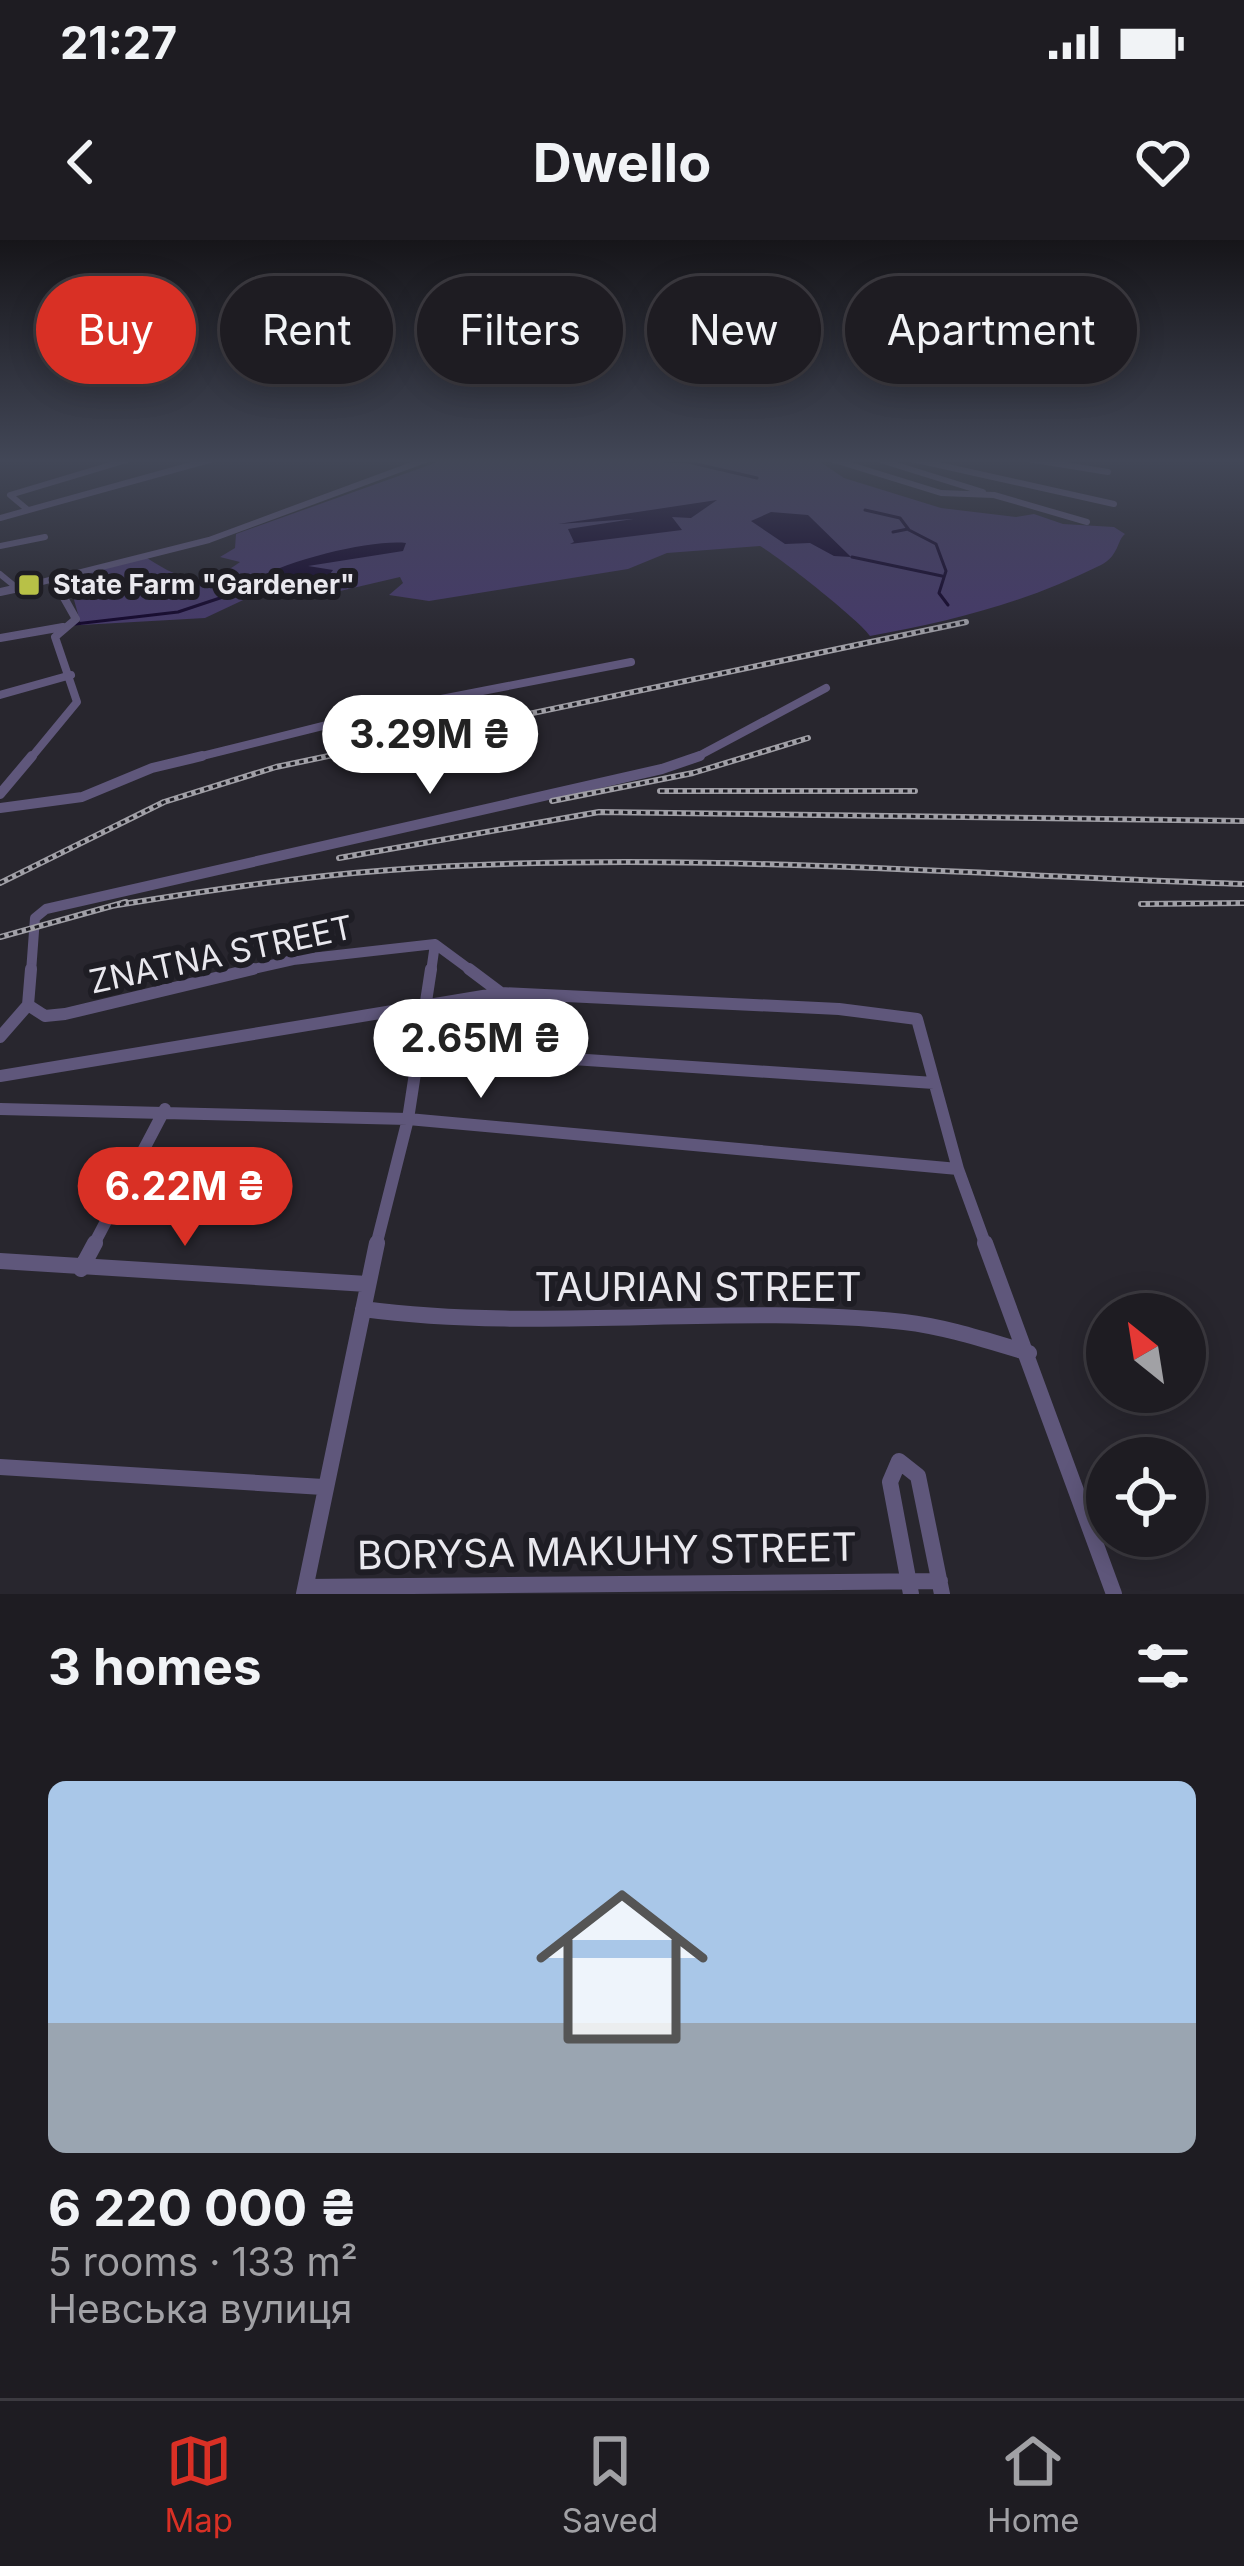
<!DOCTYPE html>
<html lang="en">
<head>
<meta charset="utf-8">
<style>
	:root { --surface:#1e1c22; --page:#2b292f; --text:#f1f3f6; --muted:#a1a1a5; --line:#3c3a40; --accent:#d93025 }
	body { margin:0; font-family:Inter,sans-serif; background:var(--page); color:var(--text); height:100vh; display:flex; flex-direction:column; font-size:45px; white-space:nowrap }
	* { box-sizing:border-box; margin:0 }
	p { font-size:39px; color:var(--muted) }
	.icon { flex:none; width:66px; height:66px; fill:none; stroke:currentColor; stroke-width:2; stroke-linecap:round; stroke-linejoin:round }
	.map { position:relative; height:1354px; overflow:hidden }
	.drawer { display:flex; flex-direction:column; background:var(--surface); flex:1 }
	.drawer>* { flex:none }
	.top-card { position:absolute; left:36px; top:36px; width:1173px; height:108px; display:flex; gap:24px }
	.needle { width:78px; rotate:330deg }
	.controls { position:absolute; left:1086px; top:1053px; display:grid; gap:24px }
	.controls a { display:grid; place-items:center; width:120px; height:120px; border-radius:50%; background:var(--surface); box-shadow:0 6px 30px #0003,0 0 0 3px var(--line); font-size:60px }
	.price { position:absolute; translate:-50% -102px; padding:0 27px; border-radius:42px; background:#fff; color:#222; font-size:39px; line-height:78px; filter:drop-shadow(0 3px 6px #0008) }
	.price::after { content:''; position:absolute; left:50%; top:72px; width:36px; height:27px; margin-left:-18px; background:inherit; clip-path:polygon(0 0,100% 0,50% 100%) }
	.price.active { background:var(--accent); color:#fff }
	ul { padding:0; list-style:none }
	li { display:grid; align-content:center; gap:24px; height:636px; padding:0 48px }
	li+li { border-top:3px solid var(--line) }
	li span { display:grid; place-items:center; height:372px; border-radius:18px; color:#555 }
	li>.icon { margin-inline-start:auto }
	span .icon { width:216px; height:216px; fill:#fffc; stroke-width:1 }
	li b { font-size:51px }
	h2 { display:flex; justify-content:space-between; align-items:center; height:144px; padding:0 48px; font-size:51px }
	.chip { padding:0 42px; border-radius:54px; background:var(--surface); box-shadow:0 6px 30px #0003,0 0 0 3px var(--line); font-size:42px; line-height:108px }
	.chip.active { background:var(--accent); color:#fff }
	.status { display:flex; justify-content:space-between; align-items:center; height:84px; padding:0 60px; background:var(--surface); direction:ltr }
	.status svg { height:33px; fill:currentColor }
	header { display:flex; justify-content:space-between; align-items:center; height:156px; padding:0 48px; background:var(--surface); font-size:54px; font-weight:700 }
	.tab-bar { display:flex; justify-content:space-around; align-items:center; height:168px; border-top:3px solid var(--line); background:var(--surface); font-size:33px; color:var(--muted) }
	.tab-bar a { display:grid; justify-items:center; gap:6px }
	.tab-bar .active { color:var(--accent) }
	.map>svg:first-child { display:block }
</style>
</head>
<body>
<div class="status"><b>21:27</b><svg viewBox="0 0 49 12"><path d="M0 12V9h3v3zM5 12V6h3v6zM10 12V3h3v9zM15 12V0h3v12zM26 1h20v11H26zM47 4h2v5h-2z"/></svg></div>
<header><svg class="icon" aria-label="back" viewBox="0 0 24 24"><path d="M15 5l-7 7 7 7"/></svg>Dwello<svg class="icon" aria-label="heart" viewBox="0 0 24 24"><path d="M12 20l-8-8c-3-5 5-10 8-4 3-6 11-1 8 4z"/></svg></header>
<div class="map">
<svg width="1244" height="1354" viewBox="0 0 1244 1354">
	<rect width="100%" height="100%" fill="#28262e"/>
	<path fill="#46396b" d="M446 219H816L844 238 941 268 1016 277 1034 274 1063 284 1114 287 1125 294C1117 300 1119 316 1101 325 1027 362 954 381 870 396 863 383 777 315 760 306L667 313 628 329 429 361 389 355 403 343 400 337 323 355 297 344H277L205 378 81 385 68 338 147 318C182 341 205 348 240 322L220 317 235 308 236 294Z"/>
	<path fill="#100229" d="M717 260 691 278 672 277 682 290 570 304 574 302 568 289 633 279 558 284Z
		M771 272 808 275 851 317 834 316 810 303 785 304 751 281Z
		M406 303 403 311 308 326 333 330 330 334 236 352C265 325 367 299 406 303Z"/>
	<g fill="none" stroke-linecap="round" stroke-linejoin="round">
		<path stroke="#100229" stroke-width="3" d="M605 219H611
			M633 219 688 222 757 238
			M865 270 900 278 909 290 936 304 946 331 939 353 948 365
			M893 292 908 289
			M852 317 942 336
			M75 384 178 372 238 352"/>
		<path stroke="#5f577b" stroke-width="6" d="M831 219 941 253 994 255 1087 282
			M877 219 983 252
			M912 219 1114 264
			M1028 219 1108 232
			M28 270 10 255 130 219
			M0 278 213 219
			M0 306 45 297
			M0 334 17 348
			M54 339 61 352
			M2 352 209 300 428 219"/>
		<path stroke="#5f577b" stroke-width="8" d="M0 352 14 349
			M0 398 63 387
			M0 455 71 435
			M30 519 77 462 55 397 76 379 59 349
			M190 519 395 468 631 422
			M693 519 826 448"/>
		<path stroke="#5f577b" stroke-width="10" d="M0 554 32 516
			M0 568 82 557 152 528 202 516
			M31 732 35 678 46 669 662 529 700 516
			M240 732 293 720 435 704 473 732
			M431 732 435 704"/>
		<path stroke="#5f577b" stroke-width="12" d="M469 729 501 753 839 769 917 779 958 929 986 1006
			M28 765 45 776 65 774 253 729
			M28 765 31 729
			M0 797 28 765
			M421 809 934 843
			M0 836 501 753
			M0 869 408 879 958 929
			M93 1006 165 869
			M376 1006 408 879 431 729"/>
		<path stroke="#5f577b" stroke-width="16" d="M985 1003 1114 1354
			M0 1021 367 1044
			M81 1029 95 1003
			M363 1069C543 1093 724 1063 904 1082 947 1087 988 1101 1029 1113
			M0 1227 323 1247
			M306 1347 940 1341
			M304 1354 377 1003
			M911 1354 890 1242 899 1221 918 1236 942 1354"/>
		<g stroke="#a09fa6" stroke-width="6">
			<path id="rail" d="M660 551H915
				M552 561 693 533 808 498
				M339 618 599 572 1244 581
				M0 643 164 562 276 527 966 382
				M1141 664 1244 663
				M111 666C204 651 296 637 390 630 674 609 960 635 1244 644
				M0 697 126 662"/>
		</g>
		<use href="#rail" stroke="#1e1d24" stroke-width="3" stroke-dasharray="4.5" stroke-linecap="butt"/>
	</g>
	<linearGradient id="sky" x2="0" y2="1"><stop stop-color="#161519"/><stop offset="0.54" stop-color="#424757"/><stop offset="1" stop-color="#424757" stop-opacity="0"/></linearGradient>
	<rect width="1244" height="409" fill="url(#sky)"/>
	<rect fill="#b8c147" stroke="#1e1d24" stroke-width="4.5" x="17" y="333" width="24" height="24" rx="6"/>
	<g text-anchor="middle" stroke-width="12" stroke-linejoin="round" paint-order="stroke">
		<g font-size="27" font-weight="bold" fill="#e9e8ee" stroke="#1e1d24" text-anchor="start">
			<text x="53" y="354">State Farm "Gardener"</text>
		</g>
		<g font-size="33" fill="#e9e8ee" stroke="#1e1d24">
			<text transform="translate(221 714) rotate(-12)" y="12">ZNATNA STREET</text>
		</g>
		<g font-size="39" fill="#e9e8ee" stroke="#1e1d24">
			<text x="698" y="1061">TAURIAN STREET</text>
			<text transform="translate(607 1311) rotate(-1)" y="14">BORYSA MAKUHY STREET</text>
		</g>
	</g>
</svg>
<div class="controls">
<a><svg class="needle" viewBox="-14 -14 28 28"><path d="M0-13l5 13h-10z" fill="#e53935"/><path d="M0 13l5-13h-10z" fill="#a1a1a5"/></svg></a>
<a><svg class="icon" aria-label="locate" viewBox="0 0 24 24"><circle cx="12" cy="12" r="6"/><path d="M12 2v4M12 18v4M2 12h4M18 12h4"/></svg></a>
</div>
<b class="price" style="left:430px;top:557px">3.29M ₴</b>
<b class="price" style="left:481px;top:861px">2.65M ₴</b>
<b class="price active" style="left:185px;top:1009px">6.22M ₴</b>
<div class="top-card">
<a class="chip active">Buy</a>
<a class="chip">Rent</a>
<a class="chip">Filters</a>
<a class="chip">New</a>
<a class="chip">Apartment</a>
</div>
</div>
<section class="drawer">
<h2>3 homes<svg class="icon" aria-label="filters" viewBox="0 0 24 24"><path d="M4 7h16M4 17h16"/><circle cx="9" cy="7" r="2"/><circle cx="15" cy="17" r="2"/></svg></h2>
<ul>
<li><span style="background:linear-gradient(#a9c7e8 65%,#9aa5b1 0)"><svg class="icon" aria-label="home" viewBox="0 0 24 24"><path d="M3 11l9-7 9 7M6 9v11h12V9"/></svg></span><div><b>6 220 000 ₴</b><p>5 rooms · 133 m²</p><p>Невська вулиця</p></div></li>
</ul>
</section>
<nav class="tab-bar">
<a class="active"><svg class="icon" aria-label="map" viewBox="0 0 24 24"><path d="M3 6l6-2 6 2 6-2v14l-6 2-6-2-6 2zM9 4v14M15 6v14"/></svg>Map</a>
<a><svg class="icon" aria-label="saved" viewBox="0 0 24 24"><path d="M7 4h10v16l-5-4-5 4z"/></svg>Saved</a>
<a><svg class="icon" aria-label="home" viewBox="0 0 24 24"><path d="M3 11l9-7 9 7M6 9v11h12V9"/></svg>Home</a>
</nav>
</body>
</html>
